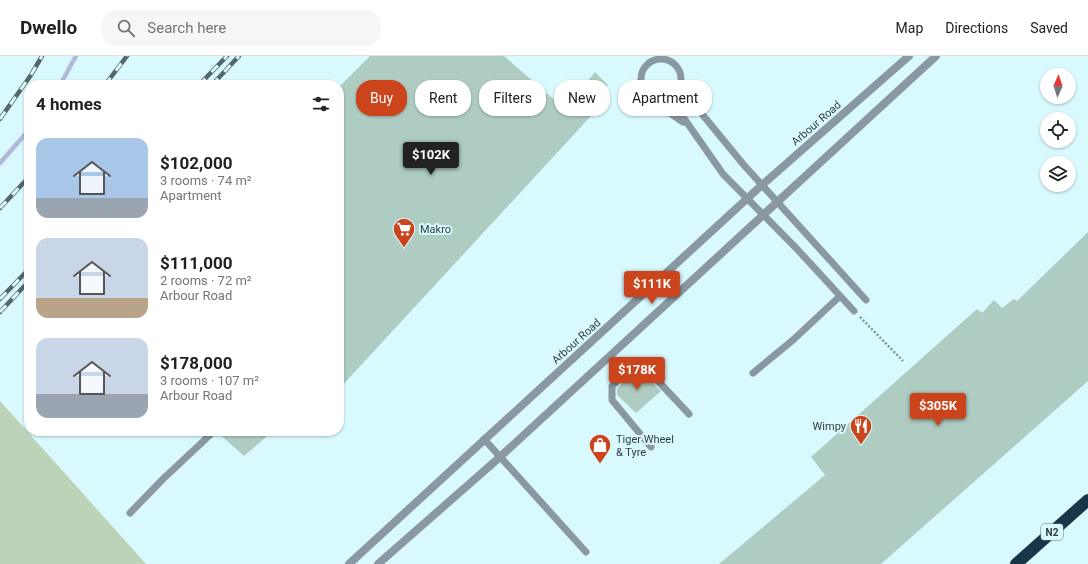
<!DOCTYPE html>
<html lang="en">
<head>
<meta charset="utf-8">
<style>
	:root { --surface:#fff; --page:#f6f6f6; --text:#202124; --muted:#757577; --line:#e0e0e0; --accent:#cc441b }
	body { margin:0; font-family:Roboto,sans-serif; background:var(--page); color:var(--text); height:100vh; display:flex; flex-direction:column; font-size:15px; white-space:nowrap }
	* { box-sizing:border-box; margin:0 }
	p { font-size:13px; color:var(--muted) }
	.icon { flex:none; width:22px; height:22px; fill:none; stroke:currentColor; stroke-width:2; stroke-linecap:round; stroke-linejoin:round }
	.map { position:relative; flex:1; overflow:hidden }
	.details { position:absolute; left:24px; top:24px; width:320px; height:356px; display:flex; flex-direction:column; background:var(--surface); border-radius:16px; box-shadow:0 1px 3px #0004 }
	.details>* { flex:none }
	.hud { position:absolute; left:356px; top:24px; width:380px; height:36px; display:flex; gap:8px }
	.needle { width:26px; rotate:3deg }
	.controls { position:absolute; left:1040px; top:12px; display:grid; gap:8px }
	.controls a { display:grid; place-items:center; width:36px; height:36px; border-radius:50%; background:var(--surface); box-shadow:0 1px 3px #0004; font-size:20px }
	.price { position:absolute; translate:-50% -34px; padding:0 9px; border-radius:4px; background:var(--accent); color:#fff; font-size:13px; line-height:26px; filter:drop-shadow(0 1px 2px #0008) }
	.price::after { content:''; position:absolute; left:50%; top:24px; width:12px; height:9px; margin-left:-6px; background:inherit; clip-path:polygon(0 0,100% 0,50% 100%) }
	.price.active { background:#222; color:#fff }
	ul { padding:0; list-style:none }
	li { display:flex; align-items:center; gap:12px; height:100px; padding:0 12px }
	li span { display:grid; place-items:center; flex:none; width:112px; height:80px; border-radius:12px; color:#555 }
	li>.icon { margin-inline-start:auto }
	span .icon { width:48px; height:48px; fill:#fffc; stroke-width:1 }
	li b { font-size:17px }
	h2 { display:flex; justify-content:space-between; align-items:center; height:48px; padding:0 12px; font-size:17px }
	.chip { padding:0 14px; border-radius:16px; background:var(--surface); box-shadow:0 1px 3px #0004; font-size:14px; line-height:36px }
	.chip.active { background:var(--accent); color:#fff }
	header { display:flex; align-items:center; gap:24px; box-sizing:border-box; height:56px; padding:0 20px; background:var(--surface); border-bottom:1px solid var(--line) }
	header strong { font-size:19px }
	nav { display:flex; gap:22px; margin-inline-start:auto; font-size:14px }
	.search { width:280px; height:36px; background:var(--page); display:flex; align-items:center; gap:10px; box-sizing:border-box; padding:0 14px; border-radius:16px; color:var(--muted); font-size:15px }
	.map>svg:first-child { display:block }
</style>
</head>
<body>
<header>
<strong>Dwello</strong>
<div class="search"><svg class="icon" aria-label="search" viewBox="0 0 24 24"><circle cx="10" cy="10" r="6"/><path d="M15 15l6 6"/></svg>Search here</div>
<nav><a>Map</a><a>Directions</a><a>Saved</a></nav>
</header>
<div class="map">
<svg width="1088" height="508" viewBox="0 0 1088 508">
	<rect width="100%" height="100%" fill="#d8f9fe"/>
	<path fill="#bdd3b7" d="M0 345 146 508H0Z"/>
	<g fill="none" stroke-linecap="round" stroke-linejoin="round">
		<path stroke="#b1b8d9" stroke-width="4.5" d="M60 29 76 0
			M0 107 29 74"/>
	</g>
	<path fill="#aeccc2" d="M370 0H504L565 53 595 16 608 29 596 43 603 47 339 333V31Z
		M1088 176V325L881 508H719L825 419 811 401 977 253 982 257 994 244 1002 252 1014 243 1017 245Z
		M639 313 661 335 636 357 617 339V332Z
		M216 375H273L244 400Z"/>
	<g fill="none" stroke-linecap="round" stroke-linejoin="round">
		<path stroke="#7f9598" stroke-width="2.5" stroke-dasharray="2 2" stroke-linecap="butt" d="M860 261 903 305"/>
		<path stroke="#8a98a2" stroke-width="7" d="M641 23a20 20 0 1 1 40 0a20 20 0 1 1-40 0Z
			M679 30 743 108 866 244
			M669 41 723 118 797 193 854 255
			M645 54 667 55 683 66
			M753 317 793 284 840 240
			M484 383 586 496
			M651 391 612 344V330L634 309 639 307 644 310 689 358
			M130 457 163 423 211 378"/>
		<path stroke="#8a98a2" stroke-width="8" d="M349 508 762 129 909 0
			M378 508 500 401 936 0"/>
		<path stroke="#1a3548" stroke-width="12" d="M1016 508 1088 444"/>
		<g stroke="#56676a" stroke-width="4.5">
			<path id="rail" d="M105 29 127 0
				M199 29 227 0
				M212 29 239 0
				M0 63 31 19 42 0
				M0 152 29 121
				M0 243 29 213
				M0 256 29 225"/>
		</g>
		<use href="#rail" stroke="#d8f9fe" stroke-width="3" stroke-dasharray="9" stroke-linecap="butt"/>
	</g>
	<defs>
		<g id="supermarket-pin" transform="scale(1.15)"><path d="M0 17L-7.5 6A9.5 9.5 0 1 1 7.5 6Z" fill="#cc441b" stroke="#d8f9fe"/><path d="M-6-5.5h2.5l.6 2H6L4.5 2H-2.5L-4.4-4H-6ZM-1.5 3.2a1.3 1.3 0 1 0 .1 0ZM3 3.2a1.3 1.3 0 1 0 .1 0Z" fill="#fff"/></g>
		<g id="restaurant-pin" transform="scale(1.15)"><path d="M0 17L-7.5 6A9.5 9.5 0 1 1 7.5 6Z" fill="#cc441b" stroke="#d8f9fe"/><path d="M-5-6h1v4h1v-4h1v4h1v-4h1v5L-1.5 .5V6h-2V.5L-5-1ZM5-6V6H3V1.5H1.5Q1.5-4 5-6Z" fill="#fff"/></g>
		<g id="shop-pin" transform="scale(1.15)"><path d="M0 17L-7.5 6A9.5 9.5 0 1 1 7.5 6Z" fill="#cc441b" stroke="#d8f9fe"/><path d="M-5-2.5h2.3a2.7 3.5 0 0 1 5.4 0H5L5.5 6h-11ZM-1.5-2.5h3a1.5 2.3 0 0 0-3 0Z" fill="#fff"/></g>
	</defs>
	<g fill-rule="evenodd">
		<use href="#supermarket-pin" x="404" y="173"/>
		<use href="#restaurant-pin" x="861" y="370"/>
		<use href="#shop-pin" x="600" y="389"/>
	</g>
	<g text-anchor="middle" stroke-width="4" stroke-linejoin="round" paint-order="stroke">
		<rect fill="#d8f9fe" stroke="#637679" stroke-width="1" x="1041" y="468" width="22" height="16" rx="3"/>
		<g font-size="10" font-weight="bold" fill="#313e40">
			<text x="1052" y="480">N2</text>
		</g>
		<g font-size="11" fill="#313e40" stroke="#d8f9fe">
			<text transform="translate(816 67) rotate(-41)" y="4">Arbour Road</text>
			<text transform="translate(576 285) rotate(-42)" y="4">Arbour Road</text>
		</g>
		<g font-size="11" fill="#313e40" stroke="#d8f9fe" text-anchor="start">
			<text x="420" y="177">Makro</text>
			<text x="846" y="374" text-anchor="end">Wimpy</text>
			<text x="616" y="387">Tiger Wheel<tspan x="616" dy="13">&amp; Tyre</tspan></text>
		</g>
	</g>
</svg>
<div class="controls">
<a><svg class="needle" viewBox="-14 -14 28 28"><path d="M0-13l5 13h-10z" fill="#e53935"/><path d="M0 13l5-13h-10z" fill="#757577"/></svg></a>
<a><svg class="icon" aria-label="locate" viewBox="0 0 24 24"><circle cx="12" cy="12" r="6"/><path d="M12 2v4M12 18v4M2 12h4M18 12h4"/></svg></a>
<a><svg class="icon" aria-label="layers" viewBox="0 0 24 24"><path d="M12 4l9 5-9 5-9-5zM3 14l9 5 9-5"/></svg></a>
</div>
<b class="price active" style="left:431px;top:120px">$102K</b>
<b class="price" style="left:652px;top:249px">$111K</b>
<b class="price" style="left:637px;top:335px">$178K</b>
<b class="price" style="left:938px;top:371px">$305K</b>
<div class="hud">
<a class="chip active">Buy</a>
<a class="chip">Rent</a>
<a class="chip">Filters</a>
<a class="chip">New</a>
<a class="chip">Apartment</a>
</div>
<section class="details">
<h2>4 homes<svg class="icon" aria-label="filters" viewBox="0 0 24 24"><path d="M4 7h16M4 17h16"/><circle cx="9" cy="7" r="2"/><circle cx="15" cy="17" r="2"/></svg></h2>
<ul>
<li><span style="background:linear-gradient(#a9c7e8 75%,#9aa5b1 0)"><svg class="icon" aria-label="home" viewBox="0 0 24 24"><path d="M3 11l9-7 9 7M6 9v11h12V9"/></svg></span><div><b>$102,000</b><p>3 rooms · 74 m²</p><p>Apartment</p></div></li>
<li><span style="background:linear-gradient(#c9d6e8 75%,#b9a48a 0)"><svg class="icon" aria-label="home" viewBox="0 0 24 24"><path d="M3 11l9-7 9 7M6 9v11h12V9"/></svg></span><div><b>$111,000</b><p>2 rooms · 72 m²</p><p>Arbour Road</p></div></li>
<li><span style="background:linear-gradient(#c9d6e8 70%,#9aa5b1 0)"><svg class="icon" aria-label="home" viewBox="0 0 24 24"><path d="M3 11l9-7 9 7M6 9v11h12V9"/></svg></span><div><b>$178,000</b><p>3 rooms · 107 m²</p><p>Arbour Road</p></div></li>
</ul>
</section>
</div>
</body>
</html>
